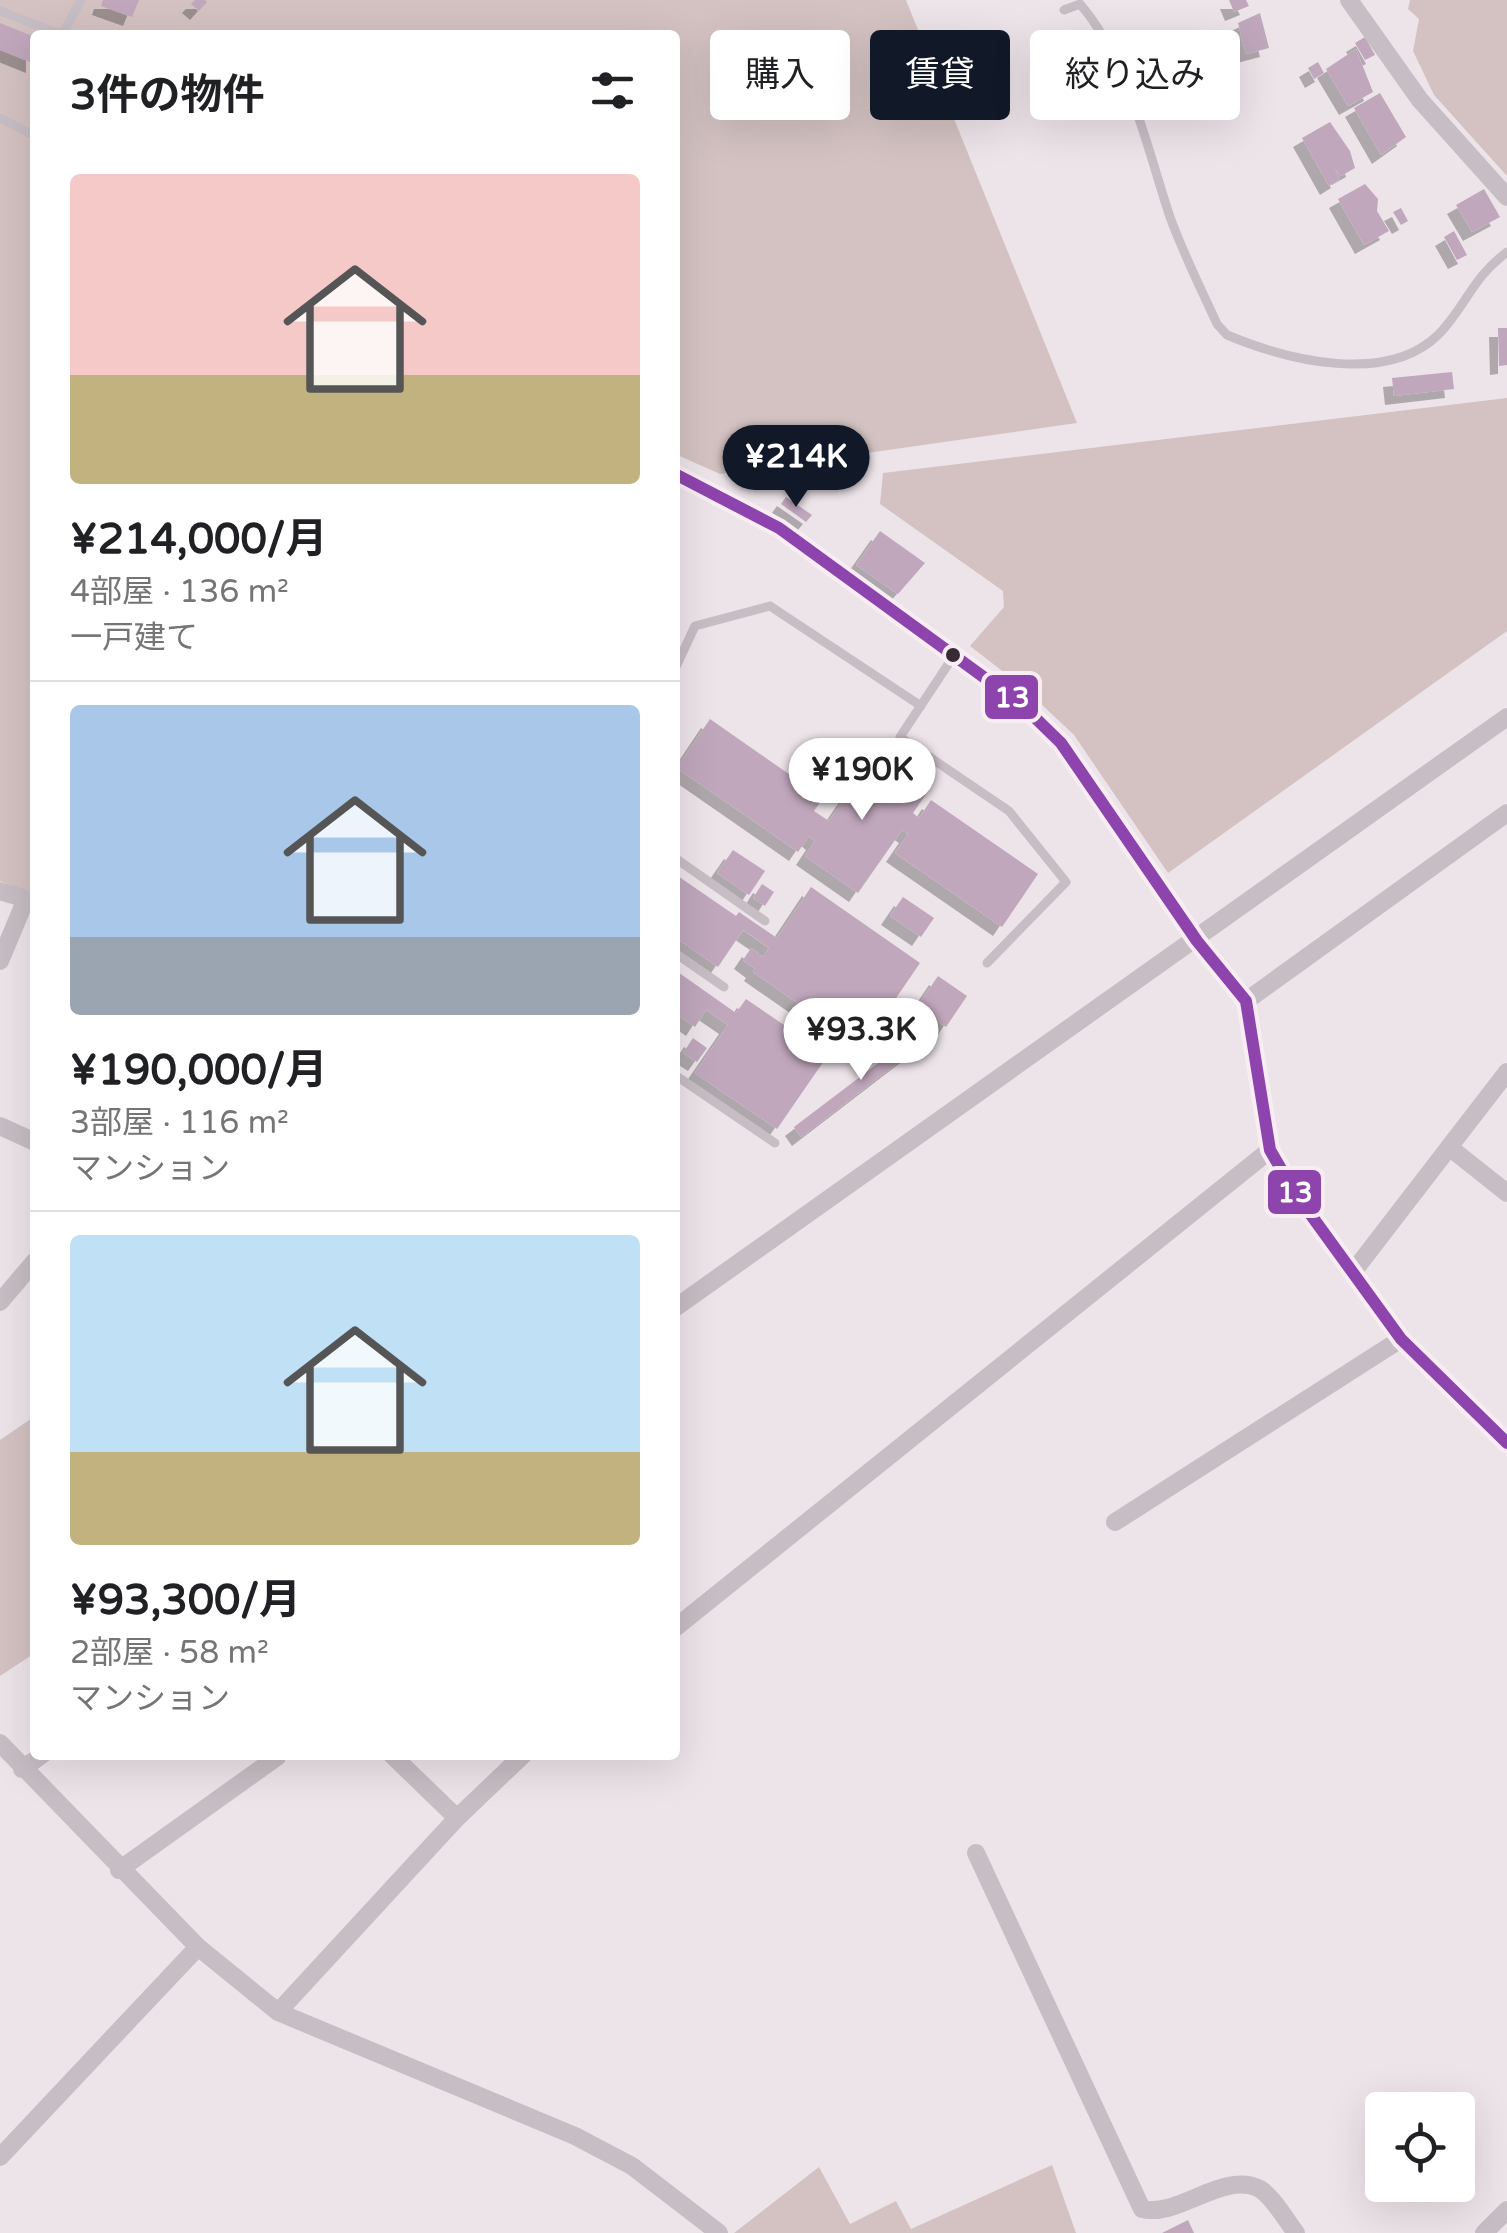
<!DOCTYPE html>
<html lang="ja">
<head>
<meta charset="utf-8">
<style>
	:root { --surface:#fff; --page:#f6f6f6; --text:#202124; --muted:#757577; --line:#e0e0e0; --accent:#111827 }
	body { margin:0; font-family:"Varela Round","Noto Sans JP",sans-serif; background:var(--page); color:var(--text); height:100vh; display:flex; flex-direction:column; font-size:38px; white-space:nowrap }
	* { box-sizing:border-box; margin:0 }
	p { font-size:32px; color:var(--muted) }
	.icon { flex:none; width:55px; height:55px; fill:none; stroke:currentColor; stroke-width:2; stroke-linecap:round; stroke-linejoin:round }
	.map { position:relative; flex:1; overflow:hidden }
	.details { position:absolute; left:30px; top:30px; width:650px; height:1730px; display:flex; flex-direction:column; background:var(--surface); border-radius:10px; box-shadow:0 10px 40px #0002 }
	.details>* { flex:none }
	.guide { position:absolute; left:710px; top:30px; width:645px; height:90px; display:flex; gap:20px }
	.tools { position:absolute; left:1365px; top:2092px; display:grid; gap:20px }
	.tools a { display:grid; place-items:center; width:110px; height:110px; border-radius:10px; background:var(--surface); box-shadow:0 10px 40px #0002; font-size:50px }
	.price { position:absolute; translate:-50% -85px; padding:0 22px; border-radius:35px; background:#fff; color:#222; font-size:32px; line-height:65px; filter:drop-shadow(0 2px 5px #0008) }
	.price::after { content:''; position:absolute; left:50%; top:60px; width:30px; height:22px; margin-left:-15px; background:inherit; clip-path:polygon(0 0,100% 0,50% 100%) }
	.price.on { background:var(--accent); color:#fff }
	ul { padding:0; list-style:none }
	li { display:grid; align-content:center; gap:20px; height:530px; padding:0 40px }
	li+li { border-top:2px solid var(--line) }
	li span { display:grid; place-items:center; height:310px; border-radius:10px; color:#555 }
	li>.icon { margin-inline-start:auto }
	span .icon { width:180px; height:180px; fill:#fffc; stroke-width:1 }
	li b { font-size:42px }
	h2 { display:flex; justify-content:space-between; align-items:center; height:120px; padding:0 40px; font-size:42px }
	.pill { padding:0 35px; border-radius:10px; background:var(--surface); box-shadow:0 10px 40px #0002; font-size:35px; line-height:90px }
	.pill.on { background:var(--accent); color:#fff }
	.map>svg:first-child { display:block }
</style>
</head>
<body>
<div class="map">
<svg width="1507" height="2233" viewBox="0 0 1507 2233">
	<defs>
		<filter id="shadow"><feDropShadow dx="-9" dy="9" stdDeviation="0" flood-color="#0004"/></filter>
	</defs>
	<rect width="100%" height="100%" fill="#ede4ea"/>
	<path fill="#d4c2c2" d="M0 0H906L1077 423 720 474 675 454V35H35V895L0 881Z
		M1410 0H1507V176L1434 95 1413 51 1419 19 1408 9Z
		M1507 398V631L1168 873 1074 735 1023 687 970 646 1004 607 1003 591 880 504 883 473Z
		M35 1416V1653L0 1676V1440Z
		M1052 2165 1076 2233H734L819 2167 850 2224 896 2201 911 2229Z"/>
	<path fill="#c0a7bc" filter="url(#shadow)" d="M103 0H139L132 17 101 6Z
		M195 0H205L207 2 199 11 191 4Z
		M1229 0H1246L1249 6 1234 12Z
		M1260 13 1269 48 1246 54 1238 23Z
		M0 23 35 37V64L0 50Z
		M1365 37 1375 55 1365 60 1355 43Z
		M1356 49 1373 92 1348 106 1326 69Z
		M1318 62 1324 73 1314 79 1308 68Z
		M1380 93 1406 137 1381 155 1354 108Z
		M1330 122 1350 151 1355 168 1341 176 1334 168 1340 179 1329 186 1302 138Z
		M1365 184 1378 199 1377 211 1389 231 1364 245 1338 199Z
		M1484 189 1500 217 1472 232 1456 205Z
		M1401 208 1408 221 1401 225 1393 212Z
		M1454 231 1467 255 1457 260 1444 237Z
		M1498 328H1507V365L1499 366Z
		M1452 372 1454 389 1394 396 1392 378Z
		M786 497 812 515 806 522 781 504Z
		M880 531 925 563 898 594 856 565Z
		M710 719 823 798 814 811 829 821 880 747 933 784 913 813 919 818 931 800 1038 874 1002 927 895 853 908 834 902 830 858 893 805 856 815 841 809 836 798 852 677 768Z
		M733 850 765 871 749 895 717 873Z
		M675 874 736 916 739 912 777 938 811 887 920 963 862 1048 753 972 755 969 743 960 751 948 763 957 769 948 743 930 718 967 675 937Z
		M762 884 774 892 765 906 753 898Z
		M903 897 934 918 921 937 890 916Z
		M675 970 736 1013 746 999 828 1055 777 1129 695 1073 728 1025 706 1010 695 1027 675 1013Z
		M938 976 967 996 946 1027 917 1007Z
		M923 1029 930 1038 801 1137 794 1127Z
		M693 1038 707 1048 697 1062 683 1053Z
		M1188 2220 1194 2233H1162Z"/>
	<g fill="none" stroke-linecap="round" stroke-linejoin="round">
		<path stroke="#c7bdc4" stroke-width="9" d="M1064 10 1080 4C1129 61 1147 148 1170 217 1183 253 1201 289 1217 324L1227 335C1287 360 1387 386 1439 334 1466 306 1472 278 1507 252
			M0 11 62 35 81 0
			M0 118 35 136
			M953 657 900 737 1009 811 1066 882 987 963
			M675 669 695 626 770 606 921 706
			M675 858 765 921
			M675 953 724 987
			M675 1075 775 1143"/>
		<path stroke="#c7bdc4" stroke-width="18" d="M1349 0 1420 100 1507 197
			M675 474 779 528 1022 705 1061 743 1197 941 1246 1001 1270 1150 1295 1193 1401 1339 1507 1443
			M0 891 26 899 0 961
			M1246 1001 1507 813
			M0 1126 35 1142
			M1449 1147 1507 1193
			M1353 1272 1507 1072
			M0 1302 35 1261
			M675 1308 1507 717
			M1115 1522 1401 1339
			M675 1628 1270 1150
			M0 1743 198 1947 278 2012 575 2136 632 2166 719 2233
			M392 1755 457 1818
			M22 1769 42 1755
			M976 1853 1142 2209C1179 2218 1223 2170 1260 2189 1273 2197 1286 2220 1296 2233
			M119 1870 277 1757
			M278 2012 457 1818 523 1755
			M0 2157 198 1947
			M1484 2233 1507 2210"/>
		<g stroke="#f9edf4" stroke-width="20">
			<path id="bus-1" d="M675 474 779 528 1022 705 1061 743 1197 941 1246 1001 1270 1150 1295 1193 1401 1339 1507 1443"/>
		</g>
		<use href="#bus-1" stroke="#8e44ad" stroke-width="12"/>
	</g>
	<circle fill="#382b35" stroke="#f9edf4" stroke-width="4" cx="953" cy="655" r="9"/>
	<g stroke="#f9edf4" stroke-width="4">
		<rect x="983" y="673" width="57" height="48" rx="10" fill="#8e44ad"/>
		<rect x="1266" y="1168" width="57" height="48" rx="10" fill="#8e44ad"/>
	</g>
	<g font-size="28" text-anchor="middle" font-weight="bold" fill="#fff">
		<text x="1012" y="707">13</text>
		<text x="1295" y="1202">13</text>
	</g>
</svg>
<div class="tools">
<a><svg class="icon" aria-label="locate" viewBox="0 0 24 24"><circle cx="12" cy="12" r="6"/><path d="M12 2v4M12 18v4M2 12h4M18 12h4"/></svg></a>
</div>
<b class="price on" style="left:796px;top:510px">¥214K</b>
<b class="price" style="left:862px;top:823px">¥190K</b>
<b class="price" style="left:861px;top:1083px">¥93.3K</b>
<div class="guide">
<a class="pill">購入</a>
<a class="pill on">賃貸</a>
<a class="pill">絞り込み</a>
</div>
<section class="details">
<h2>3件の物件<svg class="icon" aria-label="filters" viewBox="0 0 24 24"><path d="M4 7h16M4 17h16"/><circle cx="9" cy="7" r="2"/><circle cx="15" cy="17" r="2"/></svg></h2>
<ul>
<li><span style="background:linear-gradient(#f6c9c9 65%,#c2b280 0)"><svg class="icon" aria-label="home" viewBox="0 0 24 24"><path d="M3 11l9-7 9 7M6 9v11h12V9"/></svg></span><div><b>¥214,000/月</b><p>4部屋 · 136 m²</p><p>一戸建て</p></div></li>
<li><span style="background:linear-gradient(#a9c7e8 75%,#9aa5b1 0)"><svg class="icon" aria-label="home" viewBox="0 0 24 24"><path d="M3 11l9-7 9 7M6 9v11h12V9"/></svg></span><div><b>¥190,000/月</b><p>3部屋 · 116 m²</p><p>マンション</p></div></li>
<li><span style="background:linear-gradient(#bfe0f5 70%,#c2b280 0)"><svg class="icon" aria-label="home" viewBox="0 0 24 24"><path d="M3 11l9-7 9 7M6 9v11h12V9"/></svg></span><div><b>¥93,300/月</b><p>2部屋 · 58 m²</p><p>マンション</p></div></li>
</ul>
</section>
</div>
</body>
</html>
